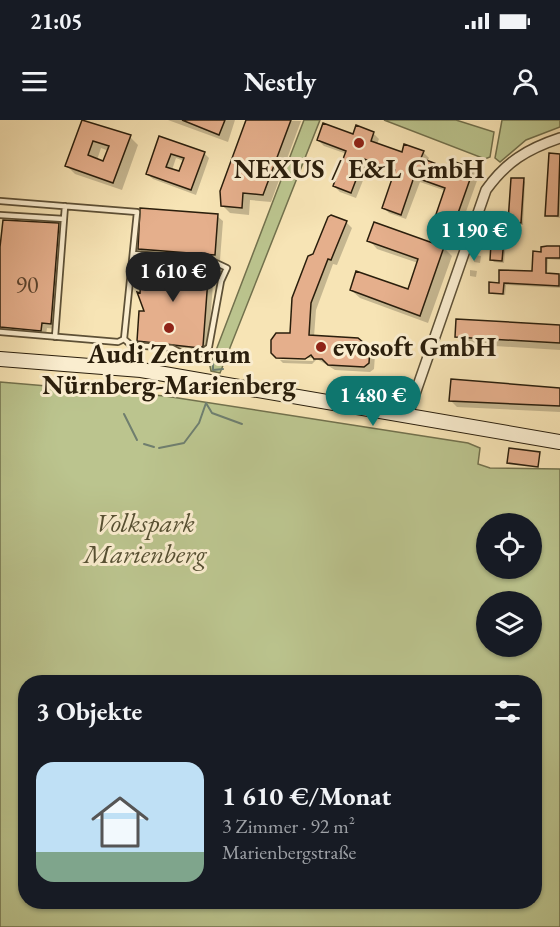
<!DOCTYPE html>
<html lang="de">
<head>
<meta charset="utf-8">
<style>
	:root { --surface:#171b24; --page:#242831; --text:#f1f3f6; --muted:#9ea1a6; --accent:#0f766e }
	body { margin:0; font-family:"EB Garamond",serif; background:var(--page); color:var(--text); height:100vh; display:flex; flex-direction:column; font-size:22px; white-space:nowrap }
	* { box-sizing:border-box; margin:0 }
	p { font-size:20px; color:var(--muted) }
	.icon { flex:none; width:33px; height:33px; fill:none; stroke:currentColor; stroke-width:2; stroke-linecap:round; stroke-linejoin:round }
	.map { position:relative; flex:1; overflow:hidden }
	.drawer { position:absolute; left:18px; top:555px; width:524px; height:234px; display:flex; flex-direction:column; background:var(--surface); border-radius:24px; box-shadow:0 2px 4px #0004 }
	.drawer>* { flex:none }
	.controls { position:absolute; left:476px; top:393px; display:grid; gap:12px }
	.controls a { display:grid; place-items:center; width:66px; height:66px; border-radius:50%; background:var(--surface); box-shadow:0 2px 4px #0004; font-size:30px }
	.price { position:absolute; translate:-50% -51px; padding:0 14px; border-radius:21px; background:var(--accent); color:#fff; font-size:20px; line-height:39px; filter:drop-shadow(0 2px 3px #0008) }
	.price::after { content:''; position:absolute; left:50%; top:36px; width:18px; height:14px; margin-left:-9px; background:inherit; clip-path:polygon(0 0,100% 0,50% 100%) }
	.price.on { background:#222; color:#fff }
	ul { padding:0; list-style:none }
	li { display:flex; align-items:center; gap:18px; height:150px; padding:0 18px }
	li span { display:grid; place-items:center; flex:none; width:168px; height:120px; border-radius:18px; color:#555 }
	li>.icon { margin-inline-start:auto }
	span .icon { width:72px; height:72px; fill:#fffc; stroke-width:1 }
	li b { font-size:26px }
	h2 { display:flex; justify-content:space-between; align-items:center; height:72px; padding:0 18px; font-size:26px }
	.status { display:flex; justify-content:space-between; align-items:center; height:42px; padding:0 30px; background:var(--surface); direction:ltr }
	.status svg { height:16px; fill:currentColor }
	header { display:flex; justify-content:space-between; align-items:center; height:78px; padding:0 18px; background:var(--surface); font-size:27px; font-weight:700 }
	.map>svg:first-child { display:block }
</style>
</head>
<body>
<div class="status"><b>21:05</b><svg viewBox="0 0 49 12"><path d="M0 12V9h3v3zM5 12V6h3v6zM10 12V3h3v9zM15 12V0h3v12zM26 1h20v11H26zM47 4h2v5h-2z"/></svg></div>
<header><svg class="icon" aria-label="menu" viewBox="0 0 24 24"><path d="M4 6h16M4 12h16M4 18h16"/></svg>Nestly<svg class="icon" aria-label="person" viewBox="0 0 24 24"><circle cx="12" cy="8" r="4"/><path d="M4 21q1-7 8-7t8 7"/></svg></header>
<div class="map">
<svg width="560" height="807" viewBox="0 0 560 807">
	<rect width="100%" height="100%" fill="#f7e4b5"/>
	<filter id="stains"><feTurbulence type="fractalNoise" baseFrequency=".00333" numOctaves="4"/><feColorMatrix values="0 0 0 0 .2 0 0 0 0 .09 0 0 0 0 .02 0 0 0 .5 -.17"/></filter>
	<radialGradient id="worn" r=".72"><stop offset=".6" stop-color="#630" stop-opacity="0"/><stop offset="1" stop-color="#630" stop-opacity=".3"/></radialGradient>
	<path fill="#bbc48e" stroke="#72714d" stroke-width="1.5" fill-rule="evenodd" d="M304 0H320L220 253 211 251 210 246Z
		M384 0H456L494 12 490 37 485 39Z
		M502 0H560V7L526 20 500 42 495 38Z
		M0 262 165 276 468 323 480 328 478 344 490 348 560 349V807H0ZM486 404H531V448H486ZM486 482H531V526H486ZM534 562V782H26V562Z"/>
	<path fill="#0003" fill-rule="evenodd" d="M83 0 130 17 138 25 122 70 75 54 67 46ZM101 28 109 31 104 43 97 40Z
		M168 0H235L228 22Z
		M247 0 301 1 271 82 250 80 249 95 230 93 222 85Z
		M373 13 379 19 377 24 403 33 423 32 429 38 427 42 453 52 473 50 479 55 457 117 439 111 434 106 446 71 420 62 406 99 389 93 383 87 396 53 370 43 356 78 340 72 334 66 347 34 324 26 318 20Z
		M160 18 204 33 209 38 196 75 153 59 147 54ZM176 38 184 41 180 53 172 50Z
		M550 35H560V98L547 95Z
		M523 60 525 62 523 105 512 104 510 102Z
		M217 96 223 101 220 140 145 134 139 129Z
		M346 102 352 108 337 145 333 144 316 190 314 217 368 229 375 235 374 249 370 252 335 250 317 239 312 244 283 243 280 240 313 241V238L276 237 291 215 293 178Z
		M58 105 64 110 56 209 47 208 46 215 2 212 0 209V128Z
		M504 109 507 112 504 143 494 142 492 140Z
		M369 120 444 128 452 136 428 203 360 178 351 170 408 171 418 143 377 129Z
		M560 129V140L548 139 547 155H560V168L506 165 505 175 490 172 500 164 533 152 543 133Z
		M474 135 481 136 480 143 474 142Z
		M209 146 214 151 208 230 144 226 139 220 146 193Z
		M470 150 477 151 476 157 470 156Z
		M560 206V230L464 224 456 216Z
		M560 269V292L457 287 451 281Z"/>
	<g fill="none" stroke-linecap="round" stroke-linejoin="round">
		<path stroke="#6f7e6e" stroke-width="2" d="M213 244V250L223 249
			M206 283 212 293 242 304
			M124 294 137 320
			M144 324 154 327
			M159 328 184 323 199 303 206 283"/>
	</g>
	<path fill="#e5af8c" stroke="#2a1e0c" stroke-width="1.5" fill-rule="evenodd" d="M82 0 131 15 113 63 65 46ZM93 21 109 26 103 41 88 35Z
		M182 0H225L219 15Z
		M246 0H291L263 75 243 73 242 88 221 86 220 71Z
		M323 3 353 14 356 5 374 12 371 21 402 32 404 24 424 31 421 38 452 50 455 42 474 48 451 113 432 106 445 68 414 57 401 95 382 88 395 50 364 39 351 73 333 66 346 31 317 20Z
		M159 16 205 32 191 70 146 54ZM171 34 184 38 179 51 166 47Z
		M549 33 560 34 558 96H545Z
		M511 58H524L521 103 508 102Z
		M140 88 218 94 215 135 138 129Z
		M331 95 347 101 331 140 328 139 311 183 309 215 358 218 370 228 369 243 364 247 328 245 322 239H314L311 235 305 239 276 238 271 233V220L276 213H290L292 178 308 136 313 134 328 97Z
		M3 100 59 103 51 204 42 203 41 211 0 207V127Z
		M374 102 444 127 420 196 350 170 356 151 408 169 418 139 367 121Z
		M492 107 505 108 502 141 490 140Z
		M547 126H560V138H546V153L559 154V166L504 163 503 174 489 173V162L499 163V150L532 151 533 131 541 132V127Z
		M142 139 209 145 203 226 200 228 137 221 139 191H144L137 172 140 173Z
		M456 199 560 205V223L455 217Z
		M451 259 560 268V286L449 281Z
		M509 328 540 332 538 347 507 343Z"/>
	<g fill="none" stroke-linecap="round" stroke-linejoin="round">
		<g stroke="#5d5036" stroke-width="8">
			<path id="lane" d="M0 81 137 92 124 219 118 222 0 212
				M0 95 64 99
				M55 217 65 86
				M124 219 131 225 172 228 187 236 198 235 209 227 221 161 227 148 210 140 134 134"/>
		</g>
		<g stroke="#5d5036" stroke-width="12">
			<path id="street" d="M407 297 486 70C506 42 527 29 560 18"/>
		</g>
		<g stroke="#2a1e0c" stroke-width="16">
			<path id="secondary" d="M0 239 141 250 560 322"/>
		</g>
		<use href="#lane" stroke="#faedcf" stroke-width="4.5"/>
		<use href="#street" stroke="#faedcf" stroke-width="9"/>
		<use href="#secondary" stroke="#faedcf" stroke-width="14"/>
	</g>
	<g fill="#8f2418" stroke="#faedcf" stroke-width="2">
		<circle cx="359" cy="23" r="6"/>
		<circle cx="169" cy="208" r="6"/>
		<circle cx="321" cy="227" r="6"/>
	</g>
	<g text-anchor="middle" stroke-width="6" stroke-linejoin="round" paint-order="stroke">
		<g font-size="24" fill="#59422c">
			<text x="27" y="173">90</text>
		</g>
		<g font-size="27" font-weight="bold" fill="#2a1e0c" stroke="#faedcf">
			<text x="359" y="58">NEXUS / E&amp;L GmbH</text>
			<text x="333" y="236" text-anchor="start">evosoft GmbH</text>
			<text x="169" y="243">Audi Zentrum<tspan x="169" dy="31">Nürnberg-Marienberg</tspan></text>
		</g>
		<g font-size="27" font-style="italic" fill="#565033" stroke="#faedcf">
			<text x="145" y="412">Volkspark<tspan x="145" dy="31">Marienberg</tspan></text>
		</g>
	</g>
	<rect width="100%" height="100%" filter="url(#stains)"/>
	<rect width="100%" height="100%" fill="url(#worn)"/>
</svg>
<div class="controls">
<a><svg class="icon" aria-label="locate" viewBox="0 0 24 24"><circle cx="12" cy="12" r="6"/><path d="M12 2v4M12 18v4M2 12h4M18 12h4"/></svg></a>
<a><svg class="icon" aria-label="layers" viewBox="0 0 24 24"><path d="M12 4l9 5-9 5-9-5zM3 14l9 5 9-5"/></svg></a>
</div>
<b class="price" style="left:474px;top:142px">1 190 €</b>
<b class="price on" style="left:173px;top:183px">1 610 €</b>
<b class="price" style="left:373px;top:307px">1 480 €</b>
<section class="drawer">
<h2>3 Objekte<svg class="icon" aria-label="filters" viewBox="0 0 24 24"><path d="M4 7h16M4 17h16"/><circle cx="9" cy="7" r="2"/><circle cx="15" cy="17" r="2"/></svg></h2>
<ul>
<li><span style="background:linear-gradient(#bfe0f5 75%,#7fa58c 0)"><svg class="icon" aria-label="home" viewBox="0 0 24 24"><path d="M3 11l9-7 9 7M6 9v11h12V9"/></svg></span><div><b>1 610 €/Monat</b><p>3 Zimmer · 92 m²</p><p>Marienbergstraße</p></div></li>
</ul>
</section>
</div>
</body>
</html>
